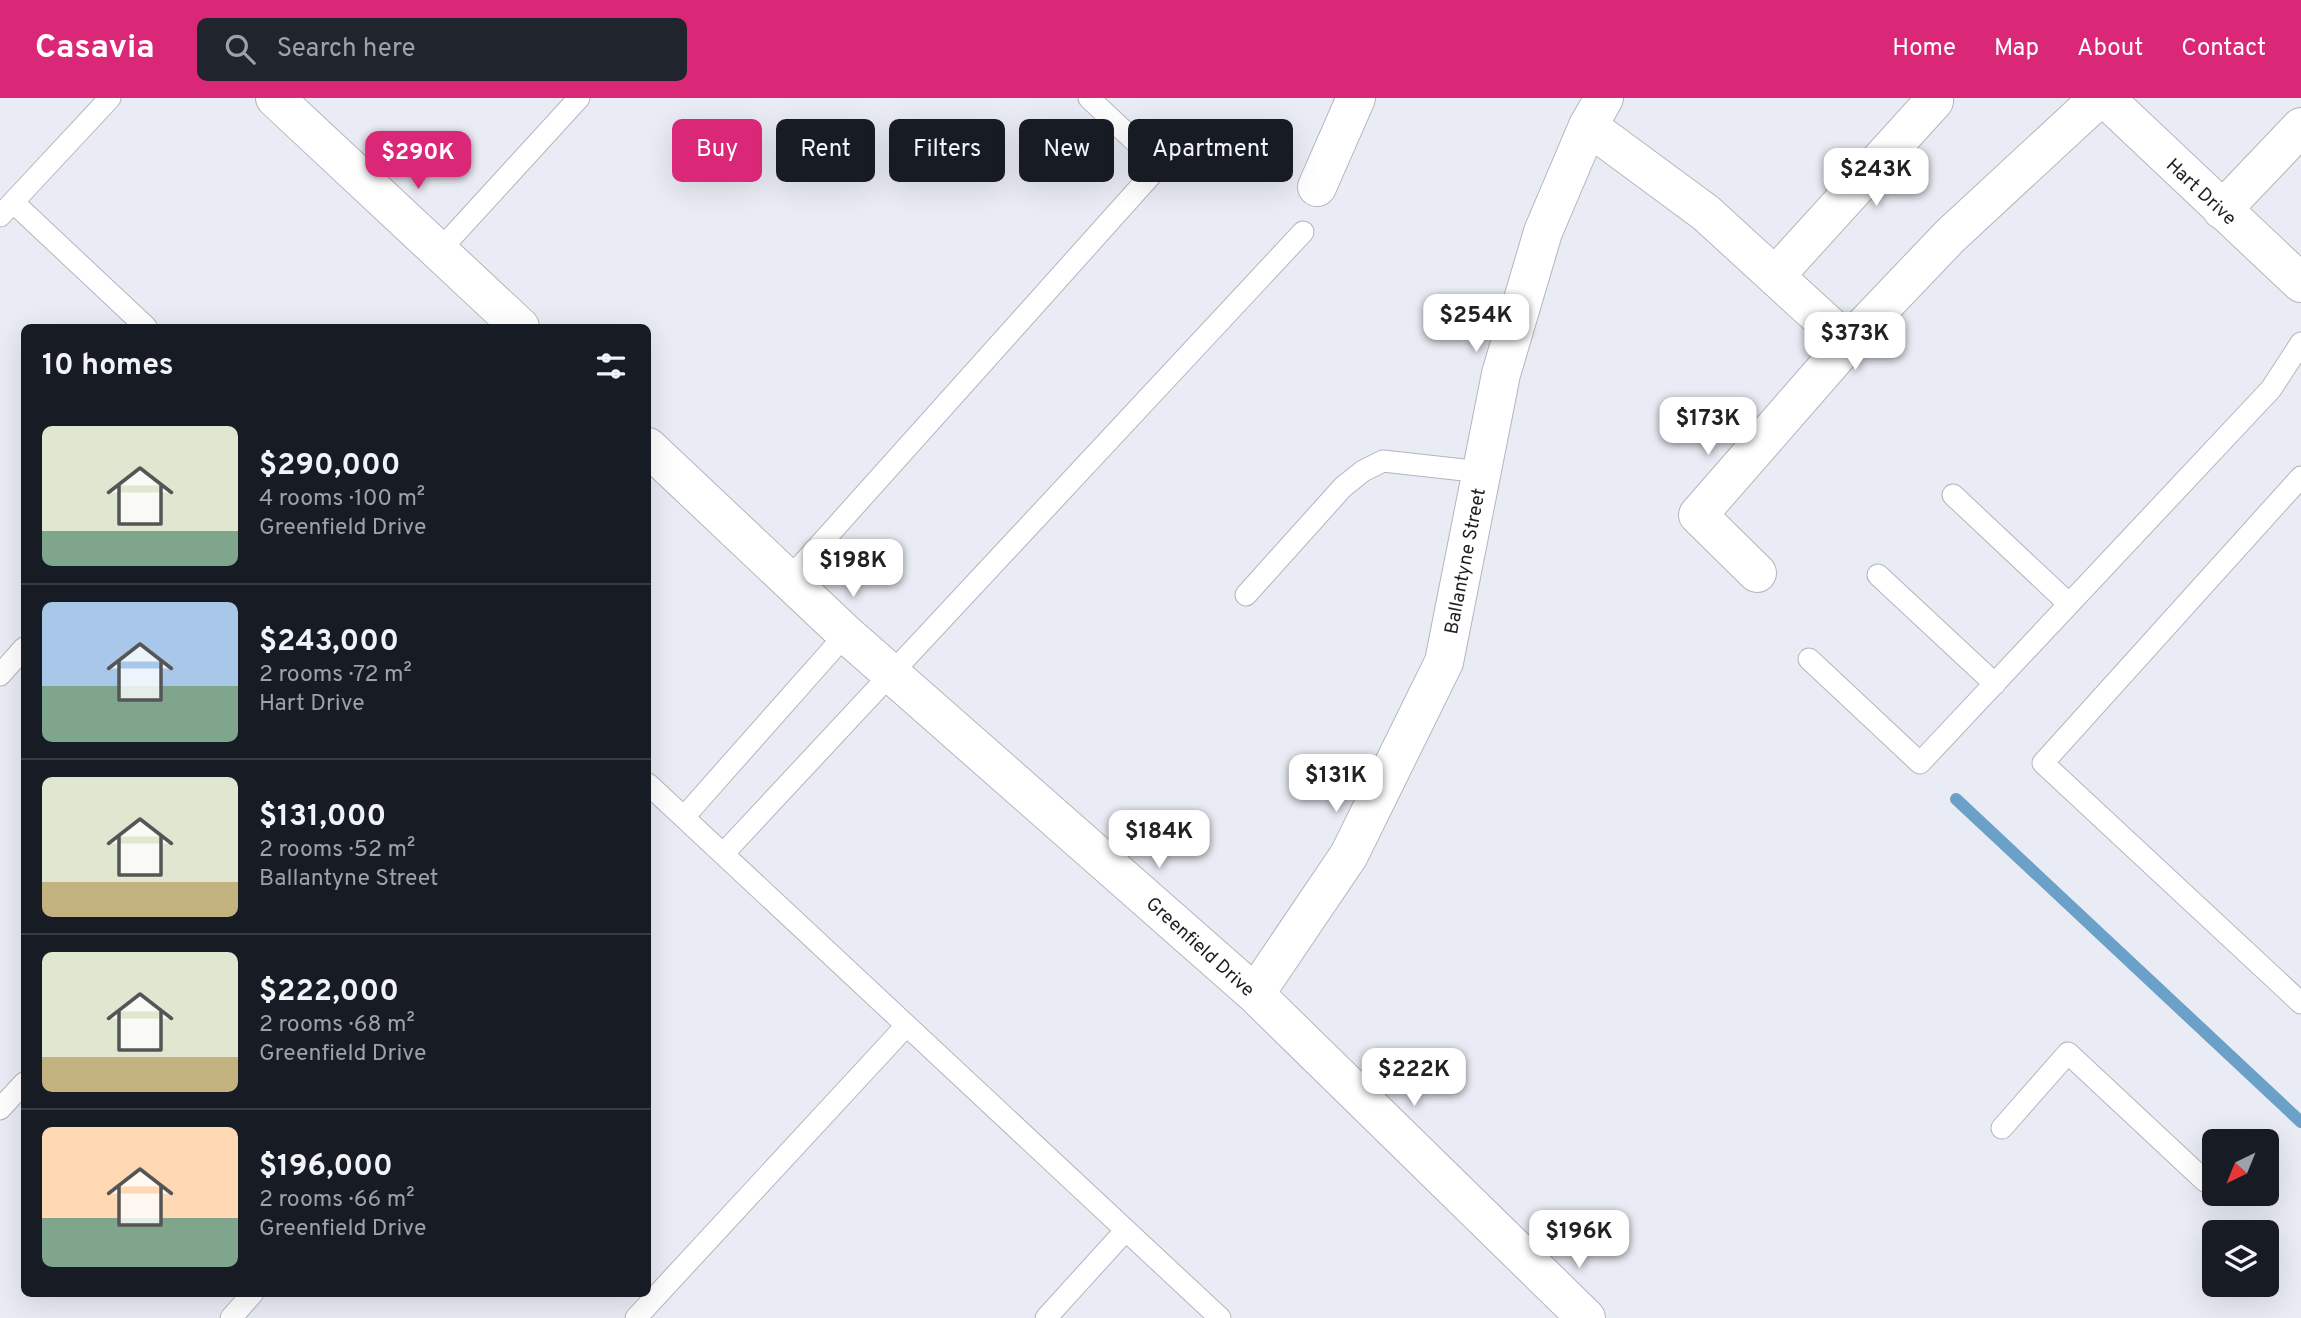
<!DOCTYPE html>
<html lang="en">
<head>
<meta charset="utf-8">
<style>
	:root { --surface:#171b24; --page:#20242c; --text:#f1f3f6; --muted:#9ea1a6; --line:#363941; --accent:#db2777 }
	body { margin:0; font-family:Overpass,sans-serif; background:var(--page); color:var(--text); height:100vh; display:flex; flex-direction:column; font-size:26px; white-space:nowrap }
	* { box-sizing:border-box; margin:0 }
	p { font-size:23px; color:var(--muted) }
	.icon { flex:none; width:38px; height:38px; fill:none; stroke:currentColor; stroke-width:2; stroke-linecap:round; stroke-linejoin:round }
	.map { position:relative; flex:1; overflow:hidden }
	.details { position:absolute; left:21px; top:226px; width:630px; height:973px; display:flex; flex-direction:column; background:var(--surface); border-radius:10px; box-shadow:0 7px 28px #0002 }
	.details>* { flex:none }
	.guide { position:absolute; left:672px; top:21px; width:665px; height:63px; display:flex; gap:14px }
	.needle { width:46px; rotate:223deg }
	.tools { position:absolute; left:2202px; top:1031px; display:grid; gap:14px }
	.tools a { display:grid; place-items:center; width:77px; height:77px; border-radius:10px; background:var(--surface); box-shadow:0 7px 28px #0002; font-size:35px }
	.price { position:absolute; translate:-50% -60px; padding:0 16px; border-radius:14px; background:#fff; color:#222; font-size:23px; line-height:46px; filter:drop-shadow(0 2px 4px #0008) }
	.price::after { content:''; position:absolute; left:50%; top:42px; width:21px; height:16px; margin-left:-10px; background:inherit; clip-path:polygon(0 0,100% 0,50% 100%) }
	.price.active { background:var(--accent); color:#fff }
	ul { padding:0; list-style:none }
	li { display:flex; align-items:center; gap:21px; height:175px; padding:0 21px }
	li+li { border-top:2px solid var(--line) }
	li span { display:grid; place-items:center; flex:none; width:196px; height:140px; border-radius:10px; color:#555 }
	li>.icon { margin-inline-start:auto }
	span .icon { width:84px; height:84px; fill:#fffc; stroke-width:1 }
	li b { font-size:30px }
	h2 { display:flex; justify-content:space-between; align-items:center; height:84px; padding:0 21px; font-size:30px }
	.pill { padding:0 24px; border-radius:10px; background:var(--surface); box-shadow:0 7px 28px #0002; font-size:24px; line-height:63px }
	.pill.active { background:var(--accent); color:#fff }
	header { display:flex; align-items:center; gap:42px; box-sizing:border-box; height:98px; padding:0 35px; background:var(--accent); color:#fff }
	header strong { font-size:33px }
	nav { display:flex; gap:38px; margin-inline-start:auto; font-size:24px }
	.search { width:490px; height:63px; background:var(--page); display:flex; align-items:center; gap:18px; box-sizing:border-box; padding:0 24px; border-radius:10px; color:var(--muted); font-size:26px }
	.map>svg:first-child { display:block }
</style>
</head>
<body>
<header>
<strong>Casavia</strong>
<div class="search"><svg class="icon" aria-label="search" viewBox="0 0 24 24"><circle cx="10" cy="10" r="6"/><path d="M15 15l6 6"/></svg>Search here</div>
<nav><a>Home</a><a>Map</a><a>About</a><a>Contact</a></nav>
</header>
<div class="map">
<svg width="2301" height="1220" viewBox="0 0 2301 1220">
	<rect width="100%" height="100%" fill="#eaecf5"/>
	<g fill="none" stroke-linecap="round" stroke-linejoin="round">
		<path stroke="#6ba0c9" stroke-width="12" d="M1956 701 2301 1024"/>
		<g stroke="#b3b5be" stroke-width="23">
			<path id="service" d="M13 104 146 229
				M0 118 110 0
				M439 153 579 0
				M2301 379 2043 665 2301 905
				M1953 397 2069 506
				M1878 477 1995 586
				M789 481 1160 67 1089 0
				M1246 497 1343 389 1363 373 1383 363 1482 374
				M1809 561 1920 665 2271 291 2301 245
				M0 577 24 550
				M648 686 1220 1220
				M684 719 846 536
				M723 756 1303 134
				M0 1011 24 985
				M2002 1030 2068 955 2205 1083
				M231 1220 253 1195
				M636 1220 906 928
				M1046 1220 1126 1132"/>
		</g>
		<g stroke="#b3b5be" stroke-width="40">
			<path id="minor" d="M1588 28 1706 115 1848 245 1950 138 2099 0
				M1317 89 1356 0
				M2222 112 2301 29
				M1775 178 1934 3
				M1757 475 1698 417 1848 245"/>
		</g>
		<g stroke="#b3b5be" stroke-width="40">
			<path id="tertiary" d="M2105 0 2301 185"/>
		</g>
		<g stroke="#b3b5be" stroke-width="40">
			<path id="secondary" d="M275 0 520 229
				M648 349 846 536 1255 896 1586 1220
				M1255 896 1349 757 1444 564 1501 276 1543 134 1588 28 1604 0"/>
		</g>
		<use href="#service" stroke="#fff" stroke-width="21"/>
		<use href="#minor" stroke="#fff" stroke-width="38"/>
		<use href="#tertiary" stroke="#fff" stroke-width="38"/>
		<use href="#secondary" stroke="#fff" stroke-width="38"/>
	</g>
	<g text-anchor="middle" stroke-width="7" stroke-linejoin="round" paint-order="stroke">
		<g font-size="19" fill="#1f2023" stroke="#fff">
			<text transform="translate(2202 93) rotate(43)" y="7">Hart Drive</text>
			<text transform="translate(1464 463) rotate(-79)" y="7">Ballantyne Street</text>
			<text transform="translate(1201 848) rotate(42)" y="7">Greenfield Drive</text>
		</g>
	</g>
</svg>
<div class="tools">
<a><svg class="needle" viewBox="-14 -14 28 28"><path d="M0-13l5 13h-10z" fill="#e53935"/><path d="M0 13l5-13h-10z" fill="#9ea1a6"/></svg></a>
<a><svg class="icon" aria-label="layers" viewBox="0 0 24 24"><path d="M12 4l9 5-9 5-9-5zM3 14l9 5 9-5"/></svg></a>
</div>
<b class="price active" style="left:418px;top:93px">$290K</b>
<b class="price" style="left:1876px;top:110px">$243K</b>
<b class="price" style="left:1476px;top:256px">$254K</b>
<b class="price" style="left:1855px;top:274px">$373K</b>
<b class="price" style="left:1708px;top:359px">$173K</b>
<b class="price" style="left:853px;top:501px">$198K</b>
<b class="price" style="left:1336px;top:716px">$131K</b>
<b class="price" style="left:1159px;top:772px">$184K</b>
<b class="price" style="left:1414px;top:1010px">$222K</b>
<b class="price" style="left:1579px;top:1172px">$196K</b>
<div class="guide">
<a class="pill active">Buy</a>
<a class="pill">Rent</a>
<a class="pill">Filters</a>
<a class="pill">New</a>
<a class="pill">Apartment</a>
</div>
<section class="details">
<h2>10 homes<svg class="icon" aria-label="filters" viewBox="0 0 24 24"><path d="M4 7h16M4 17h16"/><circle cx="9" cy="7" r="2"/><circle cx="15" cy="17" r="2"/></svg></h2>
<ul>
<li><span style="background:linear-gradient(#dfe7d0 75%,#7fa58c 0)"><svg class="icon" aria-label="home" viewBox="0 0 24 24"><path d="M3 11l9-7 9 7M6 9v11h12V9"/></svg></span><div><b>$290,000</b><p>4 rooms · 100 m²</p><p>Greenfield Drive</p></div></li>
<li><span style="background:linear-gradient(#a9c7e8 60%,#7fa58c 0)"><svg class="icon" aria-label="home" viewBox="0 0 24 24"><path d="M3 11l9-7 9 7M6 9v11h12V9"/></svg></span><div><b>$243,000</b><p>2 rooms · 72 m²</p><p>Hart Drive</p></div></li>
<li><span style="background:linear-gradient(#dfe7d0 75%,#c2b280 0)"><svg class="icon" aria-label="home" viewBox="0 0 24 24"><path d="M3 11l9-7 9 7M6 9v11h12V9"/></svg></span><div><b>$131,000</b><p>2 rooms · 52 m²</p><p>Ballantyne Street</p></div></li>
<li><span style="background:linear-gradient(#dfe7d0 75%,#c2b280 0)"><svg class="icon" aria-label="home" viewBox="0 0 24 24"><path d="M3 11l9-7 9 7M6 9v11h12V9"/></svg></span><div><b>$222,000</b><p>2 rooms · 68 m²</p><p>Greenfield Drive</p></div></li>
<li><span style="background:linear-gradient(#ffd9b3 65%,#7fa58c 0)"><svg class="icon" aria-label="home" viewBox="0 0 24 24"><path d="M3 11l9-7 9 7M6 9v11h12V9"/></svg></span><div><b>$196,000</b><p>2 rooms · 66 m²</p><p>Greenfield Drive</p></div></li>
</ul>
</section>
</div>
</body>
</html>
